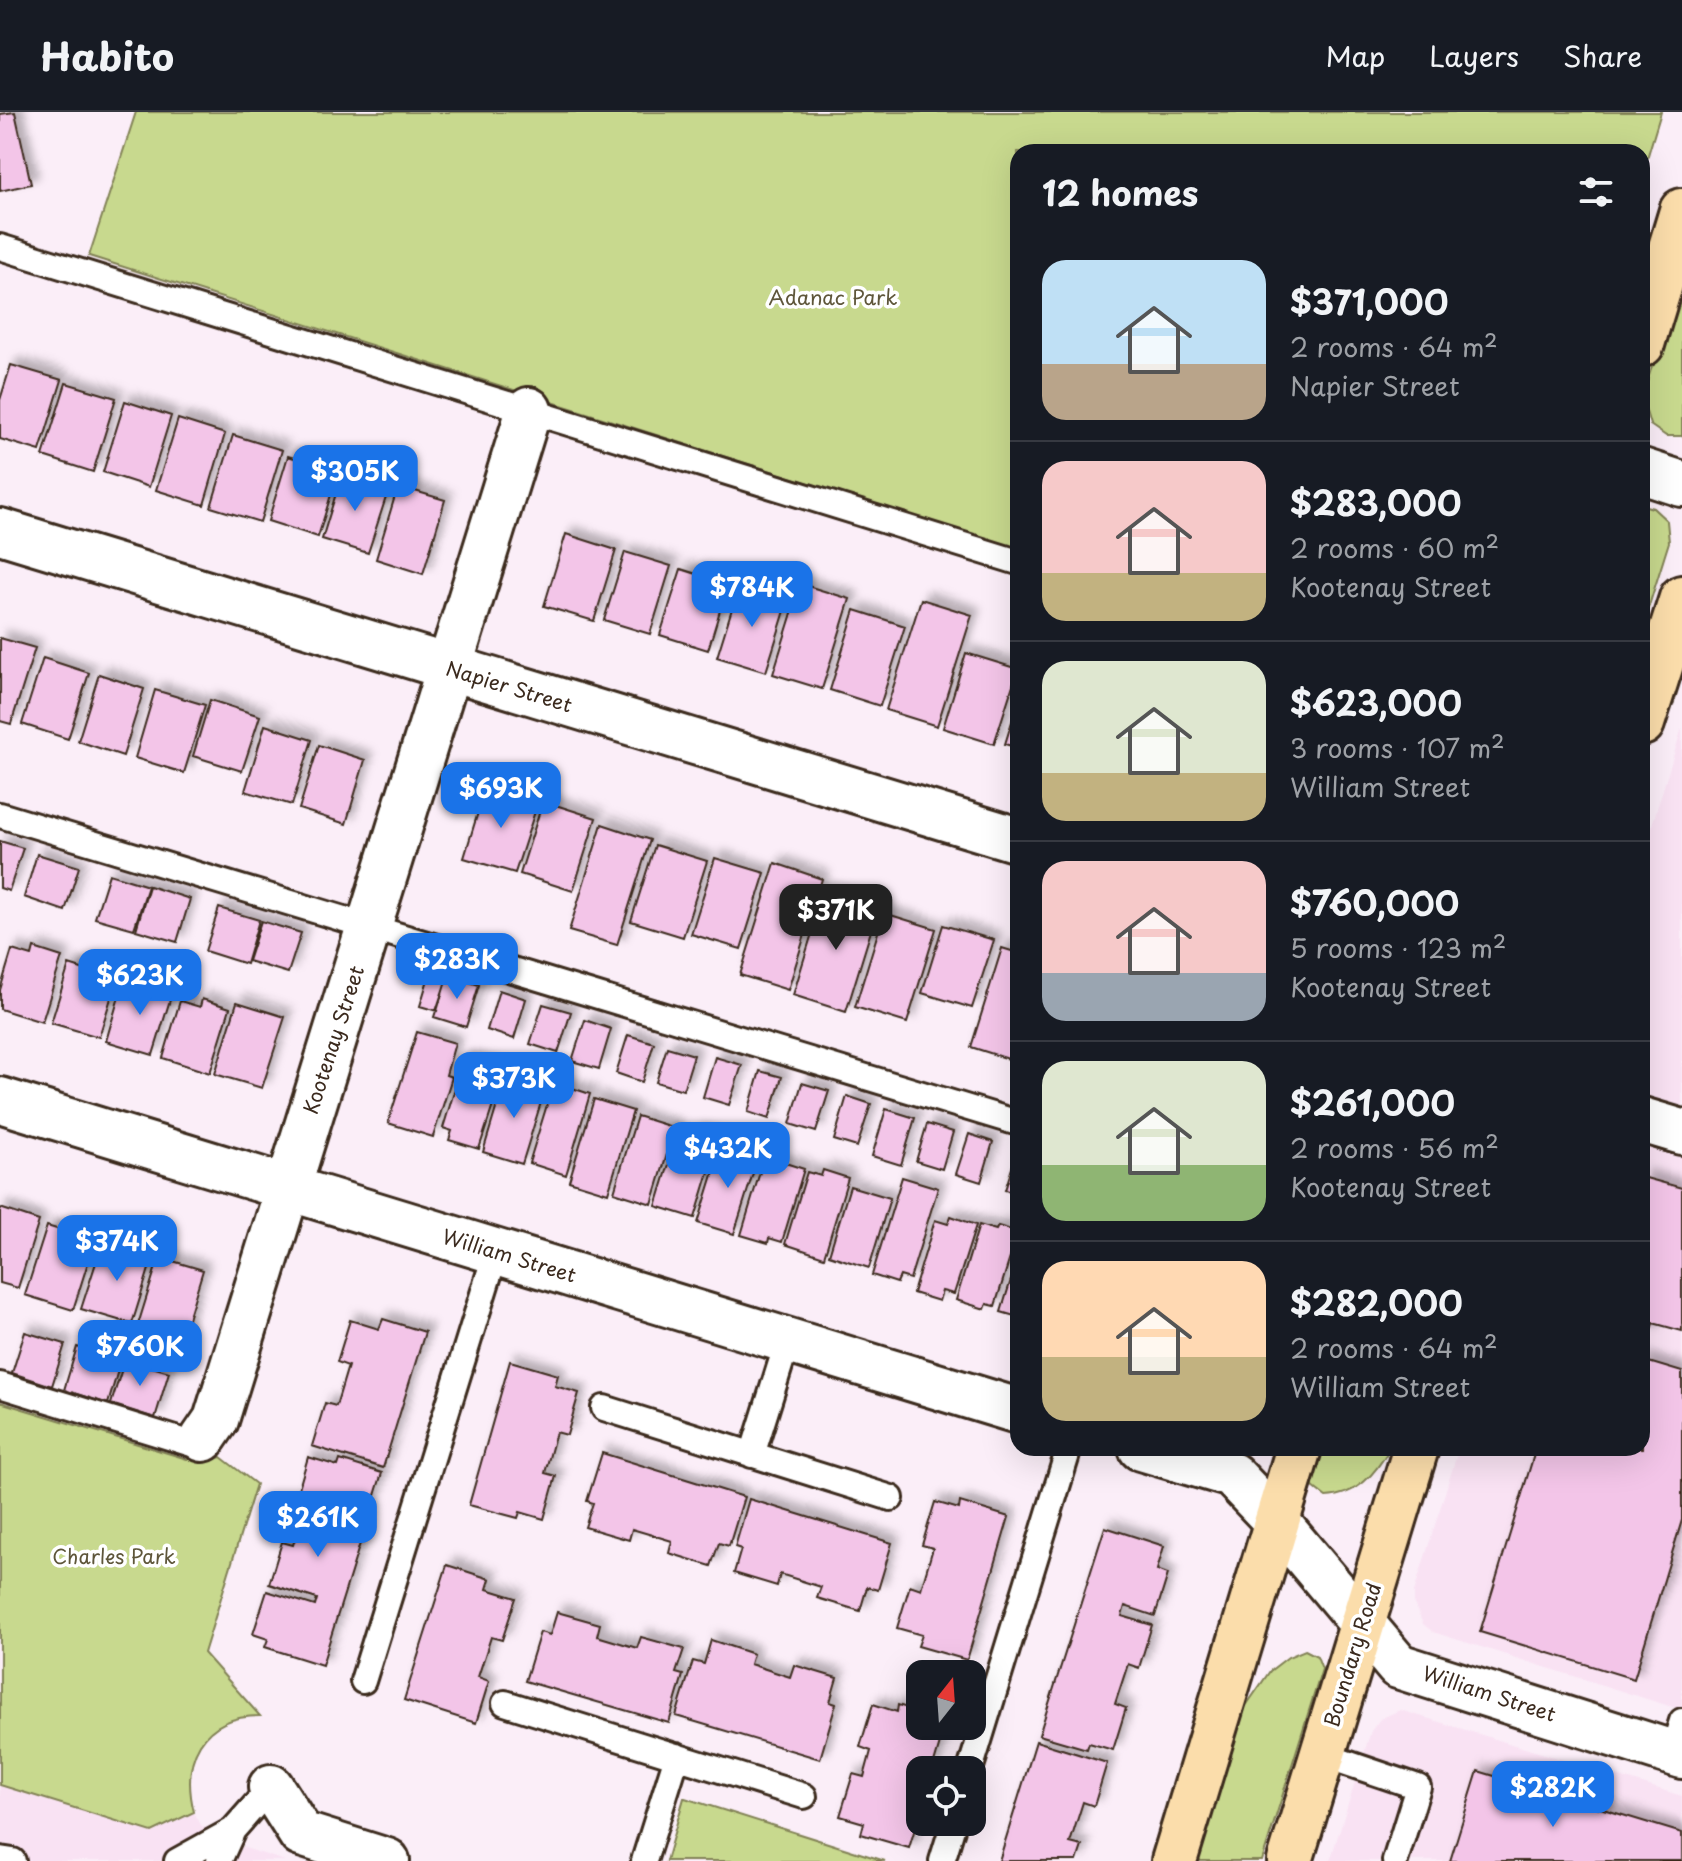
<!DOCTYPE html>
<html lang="en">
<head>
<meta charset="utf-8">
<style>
	:root { --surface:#171b24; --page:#20242c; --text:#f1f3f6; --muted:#9ea1a6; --line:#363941; --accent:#1a73e8 }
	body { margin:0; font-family:"Playpen Sans",sans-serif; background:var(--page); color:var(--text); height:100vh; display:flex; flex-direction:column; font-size:30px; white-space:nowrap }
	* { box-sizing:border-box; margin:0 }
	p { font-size:26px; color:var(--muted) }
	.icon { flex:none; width:44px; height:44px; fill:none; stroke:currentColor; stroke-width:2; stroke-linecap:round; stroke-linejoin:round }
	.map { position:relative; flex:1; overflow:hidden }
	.side { position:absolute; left:1010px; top:32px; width:640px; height:1312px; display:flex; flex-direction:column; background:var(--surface); border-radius:24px; box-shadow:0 8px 32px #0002 }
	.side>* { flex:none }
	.needle { width:52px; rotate:17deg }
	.tools { position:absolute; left:906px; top:1548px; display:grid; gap:16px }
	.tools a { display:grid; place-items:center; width:80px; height:80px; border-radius:16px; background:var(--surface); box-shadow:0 8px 32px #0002; font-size:40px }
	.price { position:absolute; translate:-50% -68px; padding:0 18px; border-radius:16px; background:var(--accent); color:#fff; font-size:26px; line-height:52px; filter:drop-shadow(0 2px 4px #0008) }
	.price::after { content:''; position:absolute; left:50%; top:48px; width:24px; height:18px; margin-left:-12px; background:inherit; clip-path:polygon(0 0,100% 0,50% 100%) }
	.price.active { background:#222; color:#fff }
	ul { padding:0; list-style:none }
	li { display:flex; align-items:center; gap:24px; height:200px; padding:0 32px }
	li+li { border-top:2px solid var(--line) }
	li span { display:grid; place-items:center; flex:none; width:224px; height:160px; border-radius:24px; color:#555 }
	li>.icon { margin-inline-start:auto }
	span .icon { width:96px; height:96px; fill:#fffc; stroke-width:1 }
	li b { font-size:34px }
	h2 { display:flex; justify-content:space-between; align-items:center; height:96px; padding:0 32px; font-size:34px }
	header { display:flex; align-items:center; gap:48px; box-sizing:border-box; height:112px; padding:0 40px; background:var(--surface); border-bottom:2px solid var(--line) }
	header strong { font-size:38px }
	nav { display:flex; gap:44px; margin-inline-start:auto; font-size:28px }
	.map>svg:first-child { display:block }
</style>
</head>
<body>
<header>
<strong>Habito</strong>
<nav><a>Map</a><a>Layers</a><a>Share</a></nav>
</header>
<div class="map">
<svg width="1682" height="1749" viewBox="0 0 1682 1749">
	<defs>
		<filter id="shadow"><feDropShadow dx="7" dy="-7" stdDeviation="4" flood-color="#0004"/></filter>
	</defs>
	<rect width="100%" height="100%" fill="#fbeef8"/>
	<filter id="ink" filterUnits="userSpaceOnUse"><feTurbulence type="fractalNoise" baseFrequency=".0125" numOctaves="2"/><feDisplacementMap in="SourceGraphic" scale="16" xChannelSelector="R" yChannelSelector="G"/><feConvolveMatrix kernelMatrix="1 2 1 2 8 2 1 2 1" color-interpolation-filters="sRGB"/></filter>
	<g filter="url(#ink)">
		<path fill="#f9e2f3" d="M1682 616V1598L1433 1520 1423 1512 1414 1492V1480L1459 1336H1642V745Z
			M1400 1598 1682 1684V1749H1330L1371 1619 1380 1607Z
			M0 1673 152 1720 194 1700 201 1713 213 1723 226 1730 285 1749H0Z"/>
		<path fill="#c8d98e" stroke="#828256" stroke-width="2" d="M136 0H1661L1642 63V40H1018V437L89 144Z
			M1682 159V324H1666L1650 313 1642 286Z
			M1642 393 1653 396 1667 409 1669 430 1642 516Z
			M0 1290 187 1347 212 1348 221 1345 256 1372 204 1541 260 1604C201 1604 181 1648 194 1700L152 1720 0 1673Z
			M1317 1336H1390C1375 1362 1358 1383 1326 1385L1313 1375 1311 1357Z
			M1305 1538 1317 1544 1322 1557 1262 1749H1195L1241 1601 1270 1559 1288 1545Z
			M684 1686H685L885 1749H666Z"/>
		<path fill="#f3c5e8" stroke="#3b2a1e" stroke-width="2" filter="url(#shadow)" d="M15 0 31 72 0 79V2Z
			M11 253 62 268 40 339 0 327V288Z
			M66 271 116 286 93 360 43 344Z
			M125 289 171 304 149 375 103 360Z
			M178 307 225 322 204 393 156 378Z
			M233 323 282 338 260 410 211 395Z
			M288 344 338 360 318 425 268 409Z
			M342 362 389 376 368 441 322 427Z
			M398 374 445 388 423 462 376 447Z
			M566 422 616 438 594 509 544 494Z
			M625 440 671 454 650 522 604 508Z
			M681 457 728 472 708 538 660 523Z
			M801 472 850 487 822 577 773 562Z
			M739 474 788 489 766 560 717 545Z
			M921 487 972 503 937 614 886 598Z
			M855 498 905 514 880 594 830 578Z
			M0 526 35 536 11 612 0 609Z
			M966 541 1018 557 994 632 943 616Z
			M43 546 89 561 68 627 22 612Z
			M99 562 144 577 123 644 78 629Z
			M155 578 205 593 184 661 135 646Z
			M210 588 260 604 242 659 193 644Z
			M1018 590V636L1005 632Z
			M265 613 312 628 292 693 245 679Z
			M319 633 365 648 346 712 299 697Z
			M486 674 538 690 515 761 464 746Z
			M543 689 596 706 573 779 520 762Z
			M602 712 650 728 617 833 569 819Z
			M0 729 23 736 9 779 0 776Z
			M655 733 707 749 683 825 631 809Z
			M37 742 79 755 65 799 24 785Z
			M715 746 765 761 741 837 691 822Z
			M775 751 822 767 788 878 740 863Z
			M109 762 148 774 134 817 95 806Z
			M149 774 190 787 177 830 136 818Z
			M825 779 878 796 846 900 793 883Z
			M219 796 259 808 246 852 205 839Z
			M884 801 936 817 907 911 855 895Z
			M261 809 301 821 288 861 248 849Z
			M943 813 994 828 972 896 922 881Z
			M34 836 62 845 42 910 0 897V878L12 838 32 844Z
			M1002 836 1018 841V950L971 935Z
			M91 852 119 860 99 925 51 911 69 853 88 859Z
			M448 863 479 873 466 915 434 905Z
			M429 864 446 869 437 899 420 894Z
			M145 870 173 878 153 943 106 929 123 871 143 877Z
			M499 878 526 887 514 927 487 918Z
			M202 887 230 896 210 961 163 946 180 889 200 895Z
			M237 890 285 905 262 976 215 962Z
			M543 892 571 900 558 941 530 932Z
			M585 908 611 917 599 957 572 949Z
			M417 920 455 931 446 963 452 965 433 1025 388 1011Z
			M628 923 654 931 642 970 616 961Z
			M667 935 694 943 683 978 656 970Z
			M715 945 742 953 729 993 703 985Z
			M464 947 504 959 479 1037 449 1028 452 1019 443 1016Z
			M760 959 782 965 769 1007 748 1000Z
			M505 967 522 972 523 967 546 974 522 1052 483 1040Z
			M554 970 590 982 566 1063 529 1051Z
			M802 971 829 979 816 1020 790 1012Z
			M847 984 871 992 857 1035 834 1028Z
			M594 987 633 999 608 1081 569 1069Z
			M886 997 915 1006 901 1053 872 1044Z
			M637 1004 675 1016 652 1092 614 1080Z
			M927 1012 953 1020 942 1057 916 1049Z
			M696 1020 719 1027 695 1106 656 1094 678 1023 693 1028Z
			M969 1022 993 1030 981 1070 956 1062Z
			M722 1034 758 1045 734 1122 698 1111Z
			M1018 1037V1082L1005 1078Z
			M763 1050 780 1055 782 1050 804 1057 782 1130 769 1126 768 1131 741 1123Z
			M823 1058 848 1066 824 1145 785 1132 807 1060 821 1064Z
			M902 1065 938 1076 910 1167 900 1164 897 1171 872 1163Z
			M1642 1065 1682 1076V1219L1653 1211 1650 1222 1642 1220Z
			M850 1074 890 1086 869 1156 829 1143Z
			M0 1096 39 1109 18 1176 0 1171Z
			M951 1104 976 1113 954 1182 942 1179 939 1189 913 1181 935 1108 948 1112Z
			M979 1113 996 1118 998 1114 1018 1120 995 1194 987 1192 985 1197 956 1188Z
			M47 1114 66 1120 67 1116 96 1125 73 1198 25 1183Z
			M103 1129 153 1144 132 1212 81 1197Z
			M159 1145 203 1158 181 1230 137 1216Z
			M1018 1145V1205L1001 1200Z
			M383 1207 425 1220 383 1356 312 1334 325 1291 336 1294 348 1254 337 1250 350 1208 379 1217Z
			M25 1220 65 1232 52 1274 12 1261Z
			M77 1235 121 1248 108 1292 64 1278Z
			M125 1247 169 1260 155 1306 111 1292Z
			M1642 1248 1682 1260V1408L1634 1567 1480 1520 1536 1336H1642Z
			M510 1249 558 1263 555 1274 579 1281 567 1323 556 1320 545 1361 556 1364 544 1407 520 1400 518 1406 469 1393Z
			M602 1341 744 1385 729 1434 719 1431 711 1454 669 1441 672 1429 632 1417 629 1428 585 1415 593 1391 587 1389Z
			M308 1345 338 1354 340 1348 382 1361 322 1553 265 1535 268 1527 253 1522 267 1479 315 1494 317 1487 269 1472 282 1430 293 1433 306 1393 295 1390Z
			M749 1387 892 1431 878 1478 867 1475 860 1499 817 1486 821 1475 780 1462 777 1474 734 1461 741 1437 735 1435Z
			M935 1390 959 1397 960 1390 1009 1405 967 1548 918 1534 922 1523 897 1516 910 1473 921 1477 933 1436 922 1433Z
			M1105 1415 1164 1434 1157 1458 1168 1462 1155 1504 1125 1494 1122 1504 1152 1513 1139 1556 1128 1552 1115 1592 1126 1596 1113 1638 1089 1631 1087 1637 1039 1623Z
			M447 1453 490 1467 487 1477 516 1486 502 1528 491 1525 478 1565 489 1569 476 1611 404 1588Z
			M557 1500 600 1512 597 1524 637 1536 641 1525 684 1537 676 1561 683 1563 669 1611 525 1569 540 1520 550 1523Z
			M711 1528 753 1542 750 1552 790 1565 794 1553 837 1566 830 1590 836 1592 820 1647 676 1604 693 1549 704 1552Z
			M873 1592 897 1600 898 1593 920 1600V1614H945L932 1658H920V1700L909 1736 861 1722 864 1711 840 1704 853 1662 864 1665 871 1639 860 1635Z
			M1036 1629 1107 1651 1094 1694 1083 1690 1070 1731 1082 1734 1077 1749H999Z
			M1478 1659 1682 1721V1749H1450Z"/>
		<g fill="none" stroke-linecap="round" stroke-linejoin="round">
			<g stroke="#3b2a1e" stroke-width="30">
				<path id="service" d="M0 135 1018 450
					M0 703 1018 1011
					M0 1273 192 1332 203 1327
					M604 1296 891 1386
					M752 1343 788 1228
					M363 1569 496 1140
					M505 1591 804 1684
					M1672 1641 1682 1609
					M1323 1643 1418 1675 1395 1749
					M970 1658 1069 1336
					M0 1747 13 1749
					M177 1749 233 1718
					M219 1749 233 1718 271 1675
					M644 1749 677 1644
					M942 1749 954 1710"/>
			</g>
			<g stroke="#3b2a1e" stroke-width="50">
				<path id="minor" d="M0 419 1018 728
					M0 988 1018 1299
					M1642 1008 1682 1020
					M203 1327 216 1308 529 298
					M1141 1336 1232 1363 1276 1409 1398 1554 1682 1644
					M271 1675 301 1722 387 1749"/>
			</g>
			<g stroke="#3b2a1e" stroke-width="50">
				<path id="tertiary" d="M1642 359 1682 372"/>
			</g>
			<g stroke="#3b2a1e" stroke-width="50">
				<path id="primary" d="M1642 232 1682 99
					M1642 611 1682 486
					M1174 1749 1299 1336
					M1290 1749 1416 1336"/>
			</g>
			<use href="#service" stroke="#fff" stroke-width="24"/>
			<use href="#minor" stroke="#fff" stroke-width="44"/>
			<use href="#tertiary" stroke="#fff" stroke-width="44"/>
			<use href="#primary" stroke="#fbddab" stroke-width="44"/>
		</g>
	</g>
	<g text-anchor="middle" stroke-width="7" stroke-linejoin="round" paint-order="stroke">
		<g font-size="20" fill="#5e563a" stroke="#fff">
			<text x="833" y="193">Adanac Park</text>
			<text x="114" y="1452">Charles Park</text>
		</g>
		<g font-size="20" fill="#3b2a1e" stroke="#fff">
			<text transform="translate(509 575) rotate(17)" y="7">Napier Street</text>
			<text transform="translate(334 928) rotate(-72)" y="7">Kootenay Street</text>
			<text transform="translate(509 1144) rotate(17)" y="7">William Street</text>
			<text transform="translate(1353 1543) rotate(-73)" y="7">Boundary Road</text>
			<text transform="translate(1489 1582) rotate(18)" y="7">William Street</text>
		</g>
	</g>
</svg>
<div class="tools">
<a><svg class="needle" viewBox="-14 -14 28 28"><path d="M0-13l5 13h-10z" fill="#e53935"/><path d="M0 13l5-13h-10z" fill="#9ea1a6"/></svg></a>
<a><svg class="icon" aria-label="locate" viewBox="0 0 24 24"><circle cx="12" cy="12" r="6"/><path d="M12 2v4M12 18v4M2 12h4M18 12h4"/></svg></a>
</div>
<b class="price" style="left:355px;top:401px">$305K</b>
<b class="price" style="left:752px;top:517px">$784K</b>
<b class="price" style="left:501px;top:718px">$693K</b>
<b class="price active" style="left:836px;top:840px">$371K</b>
<b class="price" style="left:457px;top:889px">$283K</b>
<b class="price" style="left:140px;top:905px">$623K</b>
<b class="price" style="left:514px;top:1008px">$373K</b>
<b class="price" style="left:728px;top:1078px">$432K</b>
<b class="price" style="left:117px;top:1171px">$374K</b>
<b class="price" style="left:140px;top:1276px">$760K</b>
<b class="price" style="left:318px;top:1447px">$261K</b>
<b class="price" style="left:1553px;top:1717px">$282K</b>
<section class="side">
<h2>12 homes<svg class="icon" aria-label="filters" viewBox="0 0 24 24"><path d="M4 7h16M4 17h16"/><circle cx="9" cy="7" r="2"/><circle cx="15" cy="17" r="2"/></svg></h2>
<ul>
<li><span style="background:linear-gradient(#bfe0f5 65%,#b9a48a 0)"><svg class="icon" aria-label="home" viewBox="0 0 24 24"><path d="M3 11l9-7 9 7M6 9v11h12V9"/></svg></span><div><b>$371,000</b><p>2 rooms · 64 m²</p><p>Napier Street</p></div></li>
<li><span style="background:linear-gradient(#f6c9c9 70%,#c2b280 0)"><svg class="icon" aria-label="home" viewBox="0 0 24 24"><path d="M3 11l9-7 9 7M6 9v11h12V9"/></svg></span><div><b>$283,000</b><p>2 rooms · 60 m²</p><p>Kootenay Street</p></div></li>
<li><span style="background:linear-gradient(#dfe7d0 70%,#c2b280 0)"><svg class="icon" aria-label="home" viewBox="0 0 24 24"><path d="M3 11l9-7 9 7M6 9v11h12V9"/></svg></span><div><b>$623,000</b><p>3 rooms · 107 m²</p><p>William Street</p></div></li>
<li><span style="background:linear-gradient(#f6c9c9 70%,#9aa5b1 0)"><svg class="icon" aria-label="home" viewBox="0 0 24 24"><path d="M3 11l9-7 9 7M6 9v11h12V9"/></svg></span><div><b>$760,000</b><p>5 rooms · 123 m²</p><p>Kootenay Street</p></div></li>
<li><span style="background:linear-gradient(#dfe7d0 65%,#8fb573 0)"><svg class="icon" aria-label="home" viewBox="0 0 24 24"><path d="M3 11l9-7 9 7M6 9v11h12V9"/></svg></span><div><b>$261,000</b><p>2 rooms · 56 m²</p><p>Kootenay Street</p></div></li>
<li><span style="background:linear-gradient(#ffd9b3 60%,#c2b280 0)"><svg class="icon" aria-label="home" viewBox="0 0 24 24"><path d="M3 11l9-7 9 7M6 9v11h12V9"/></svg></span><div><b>$282,000</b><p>2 rooms · 64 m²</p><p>William Street</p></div></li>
</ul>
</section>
</div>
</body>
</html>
